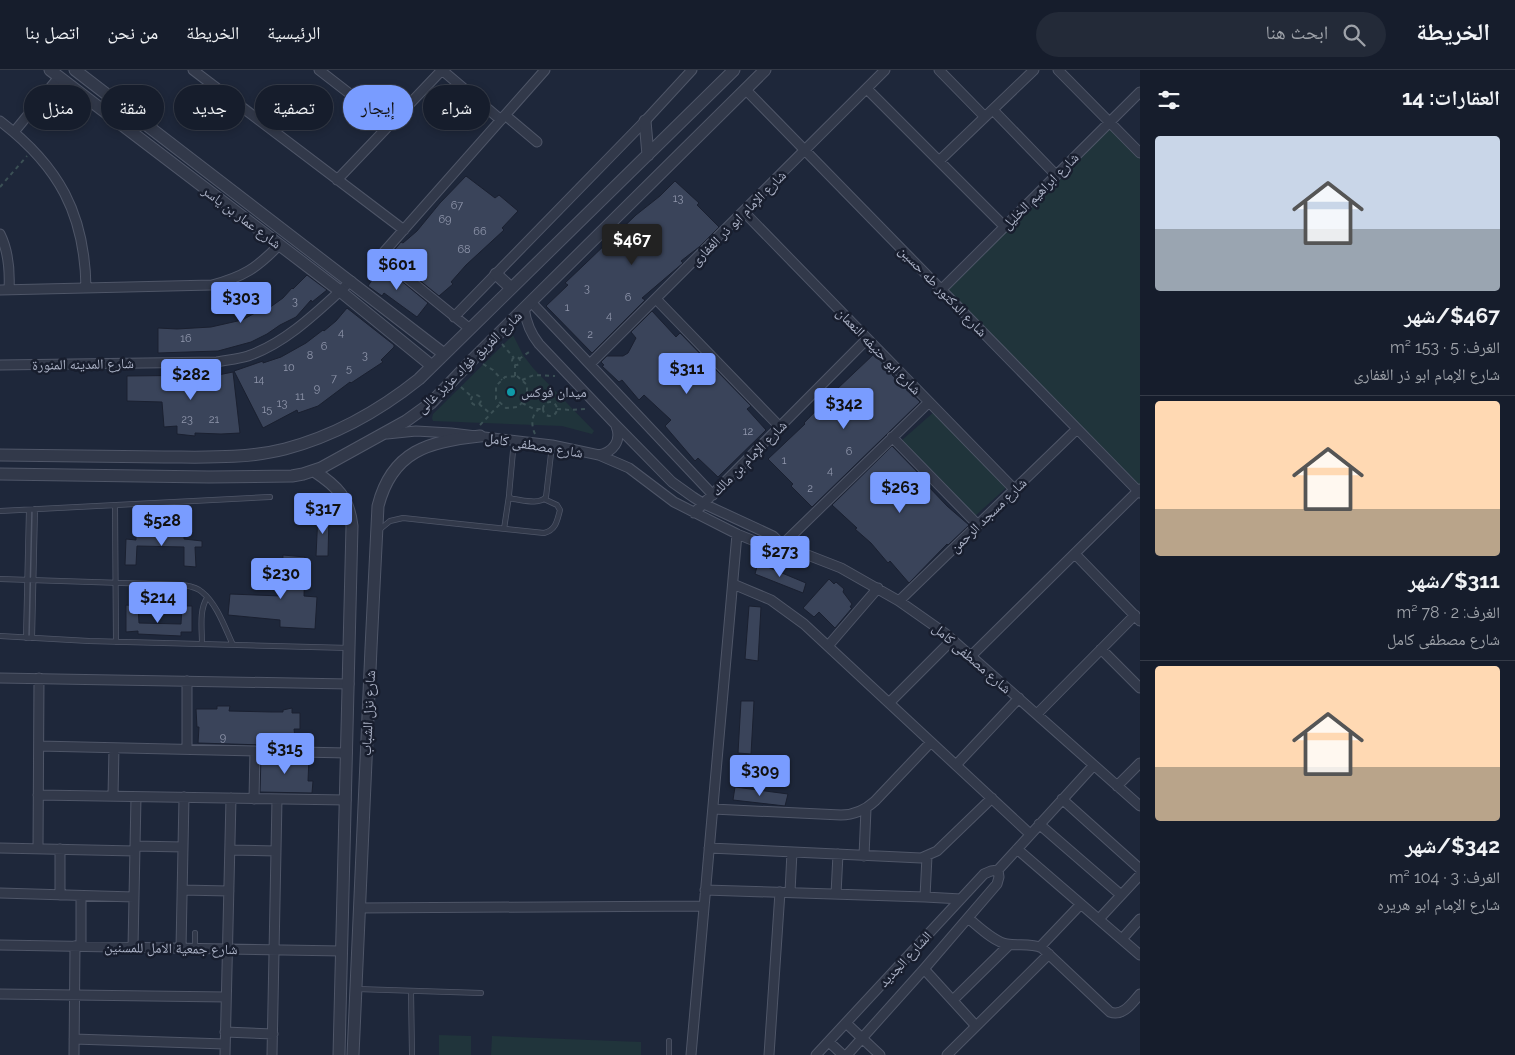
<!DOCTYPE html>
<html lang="ar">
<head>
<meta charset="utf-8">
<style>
	:root { --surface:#161d2c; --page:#232a38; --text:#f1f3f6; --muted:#9ea2a9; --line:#353b48; --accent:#799cff }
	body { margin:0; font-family:Raleway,"Noto Naskh Arabic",sans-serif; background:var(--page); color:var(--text); direction:rtl; height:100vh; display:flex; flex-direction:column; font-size:19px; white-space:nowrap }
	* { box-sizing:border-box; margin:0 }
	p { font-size:16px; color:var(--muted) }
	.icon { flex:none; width:28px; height:28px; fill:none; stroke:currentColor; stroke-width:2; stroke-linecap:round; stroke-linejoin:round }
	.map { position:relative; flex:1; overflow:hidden; direction:ltr }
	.drawer { display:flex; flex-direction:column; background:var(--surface); width:375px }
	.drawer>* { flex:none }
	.top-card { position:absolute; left:15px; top:15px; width:475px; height:45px; direction:rtl; display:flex; gap:10px }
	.price { position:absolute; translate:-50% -42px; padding:0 11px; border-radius:5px; background:var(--accent); color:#111; font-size:16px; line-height:32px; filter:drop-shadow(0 1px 2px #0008) }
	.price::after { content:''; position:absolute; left:50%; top:30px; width:15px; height:11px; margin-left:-8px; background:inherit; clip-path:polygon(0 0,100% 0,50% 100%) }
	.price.on { background:#222; color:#fff }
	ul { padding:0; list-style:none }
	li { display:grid; align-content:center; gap:10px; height:265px; padding:0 15px }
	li+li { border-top:1px solid var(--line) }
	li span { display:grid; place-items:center; height:155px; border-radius:5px; color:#555 }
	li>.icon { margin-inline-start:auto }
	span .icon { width:90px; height:90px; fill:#fffc; stroke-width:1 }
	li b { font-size:21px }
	h2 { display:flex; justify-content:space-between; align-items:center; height:60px; padding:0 15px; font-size:21px }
	.tag { padding:0 18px; border-radius:22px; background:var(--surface); box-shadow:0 2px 8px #0003,0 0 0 1px var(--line); font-size:18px; line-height:45px }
	.tag.on { background:var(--accent); color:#111 }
	header { display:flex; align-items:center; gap:30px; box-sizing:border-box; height:70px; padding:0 25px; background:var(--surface); border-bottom:1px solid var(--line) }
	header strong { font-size:24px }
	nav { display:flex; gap:28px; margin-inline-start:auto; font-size:18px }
	.search { width:350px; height:45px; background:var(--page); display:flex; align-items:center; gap:12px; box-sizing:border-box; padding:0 18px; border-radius:28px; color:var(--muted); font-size:19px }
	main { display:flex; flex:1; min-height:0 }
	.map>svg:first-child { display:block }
</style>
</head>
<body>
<header>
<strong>الخريطة</strong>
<div class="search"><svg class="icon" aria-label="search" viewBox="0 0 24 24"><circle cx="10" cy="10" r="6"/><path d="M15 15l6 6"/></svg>ابحث هنا</div>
<nav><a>الرئيسية</a><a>الخريطة</a><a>من نحن</a><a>اتصل بنا</a></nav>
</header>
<main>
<section class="drawer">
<h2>العقارات: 14<svg class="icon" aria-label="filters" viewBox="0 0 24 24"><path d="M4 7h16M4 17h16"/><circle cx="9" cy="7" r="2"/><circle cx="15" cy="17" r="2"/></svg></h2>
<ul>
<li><span style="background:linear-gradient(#c9d6e8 60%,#9aa5b1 0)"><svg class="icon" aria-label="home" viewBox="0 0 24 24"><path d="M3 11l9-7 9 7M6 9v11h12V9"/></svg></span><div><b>$467/شهر</b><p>الغرف: 5 · 153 m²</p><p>شارع الإمام ابو ذر الغفارى</p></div></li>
<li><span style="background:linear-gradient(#ffd9b3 70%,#b9a48a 0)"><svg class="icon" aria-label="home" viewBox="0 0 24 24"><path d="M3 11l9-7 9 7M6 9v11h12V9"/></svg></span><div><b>$311/شهر</b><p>الغرف: 2 · 78 m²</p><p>شارع مصطفى كامل</p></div></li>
<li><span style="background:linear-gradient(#ffd9b3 65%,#b9a48a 0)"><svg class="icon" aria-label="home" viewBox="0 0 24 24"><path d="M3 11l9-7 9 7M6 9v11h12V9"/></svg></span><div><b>$342/شهر</b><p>الغرف: 3 · 104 m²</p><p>شارع الإمام ابو هريره</p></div></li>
</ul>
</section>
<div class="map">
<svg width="1140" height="985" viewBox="0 0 1140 985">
	<rect width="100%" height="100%" fill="#1e273a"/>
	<path fill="#20343b" d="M1110 52 1140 83V419L941 220Z
		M513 265 523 285 533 298 594 361 592 364 562 356 433 351 432 348 433 344Z
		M935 341 1008 416 974 447 901 371Z
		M439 965 471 966V985H439Z
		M492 966 641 972V985H491Z"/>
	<path fill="#3a445a" stroke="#1a2030" d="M466 106 495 128 499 125 518 141 502 158 504 160 466 195 451 212 453 214 439 226 391 187V184L401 172 403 173 417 161 440 133Z
		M675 111 699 133 697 135 719 157 699 177 681 191 683 193 642 228 645 230 592 283 546 236 568 215 565 213 585 194 636 145 660 126Z
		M382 195 428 233 417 247 384 223 382 226 368 216Z
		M307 205 327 220 312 232 311 230 296 247 280 255 267 264 251 272 218 281 158 283V258L177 259 211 257 242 250 268 236 269 238 283 228 292 218 293 219Z
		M347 238 394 275V277L381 290 383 292 351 313 350 312 318 336 298 343 297 340 263 358 234 301 263 291V293L281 287 306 273 323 260 324 261 336 251Z
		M652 241 676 267 680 263 751 336 747 339 766 360 718 407 698 388 695 391 665 356 671 350 644 325 639 330 622 310 619 312 602 296 604 295 601 292 607 286H623L628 283 636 268 631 262Z
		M874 284 893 304 892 305 920 332 812 437 791 416 793 414 768 389 805 354 804 353 836 320Z
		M233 302 240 363 221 364 195 363V366L177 364V356L164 357 162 332 127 331V306L218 305Z
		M892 376 930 415 928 416 947 436 969 455 948 475 947 474 909 513 890 491 888 493 871 473 855 459 857 458 832 435Z
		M318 444H329L328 486H316Z
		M136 465H184V469L202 471V477H195L196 497 184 496V477L137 476 136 495H125L126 469 136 470Z
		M283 485 305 487 304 526 317 527 315 559 280 557V550L228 545 230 524 281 526Z
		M758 493 806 513 803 523 755 504Z
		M829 509 834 514 836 512 844 519 843 522 852 534 850 537 852 538 835 558 819 542 814 547 803 538Z
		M126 535 138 536 139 553 181 554 182 536H192V562H181V566L138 564V561L126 562Z
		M749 536 761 537 758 591 745 589Z
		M741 631H754L751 684 738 683Z
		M217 636H230L229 641 272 642H283V640L292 638V643H300V659H294L296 676 198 673 199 657H197L196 639H217Z
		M261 687 309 688 308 711H313L312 723 260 722Z
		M735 717 788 724 785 736 733 730Z"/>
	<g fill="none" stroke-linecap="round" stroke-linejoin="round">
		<g stroke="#4f5668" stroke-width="6">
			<path id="service" d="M514 370 509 425 510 428 513 429C523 430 539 435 546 427L552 375
				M115 436 116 572
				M0 441 270 427
				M504 459 509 426
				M379 460 390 451 403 448 544 463C556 460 557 451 560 440L557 435 544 429
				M0 509 183 515C189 516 197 517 202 522 217 534 225 558 233 575
				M0 566 89 571 349 578
				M26 568 29 440
				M32 568 35 439
				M202 574C202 559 199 540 207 528
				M195 879V863
				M357 919 481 923
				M411 921 412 985
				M669 985V971"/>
		</g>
		<g stroke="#4f5668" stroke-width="11">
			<path id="minor" d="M193 0 404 160
				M319 0 390 55
				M939 0 985 47
				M1058 0 1140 83
				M745 19 1140 423
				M867 19 1004 156
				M993 40 1056 105
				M505 45 537 72
				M0 51C59 96 85 144 86 218
				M14 62 59 7
				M939 91 1034 0
				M337 110 442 0 501 50
				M744 142 1014 419
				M0 164C9 182 10 201 9 220
				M0 220 212 215C243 207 257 198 279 175
				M941 220 1140 22
				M656 229 780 357
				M531 232 713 425
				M524 238C526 252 530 263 539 274L615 354 672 412 693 427 704 434 773 466 782 475
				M454 247 645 51 692 0
				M470 259 385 190 384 182 545 0
				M590 294 885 0
				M0 295 217 292C227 290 238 289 248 286 288 272 320 239 351 211
				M387 364 416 361 451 363 552 375 599 385 629 398 674 432 737 464 767 476 782 475 841 498 899 531 946 564 1140 736
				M892 367 978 455
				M599 385C613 382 622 371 616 356
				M694 443 867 269
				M782 475 929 332
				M1075 484 1140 551
				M733 514 771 530 804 554 1030 764
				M899 531 1077 359
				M828 576 878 518
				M1101 579 1140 618
				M971 586 1140 419
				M0 608 349 614
				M187 611V679
				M889 633 952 570
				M1037 644 1135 545
				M39 676 347 683
				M956 695 1019 628
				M1117 716 1140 693
				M38 725 346 730
				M113 726 114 678
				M254 729 255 681
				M1062 729 1140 799
				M713 739 841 745C854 745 865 740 875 731L931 672
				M1039 754 1121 825
				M135 776 183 777
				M0 778 135 781
				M709 778 921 788 937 781 992 728
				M38 779 39 608
				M1017 779 1140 885
				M230 780 276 781
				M864 786 866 739
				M182 820 229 821
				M705 820 925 827 961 829
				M790 822 792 782
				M0 823 134 827
				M836 824 838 784
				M60 825V779
				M81 826V876
				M925 827 927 786
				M359 838 704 836
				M968 848C978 856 994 872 1007 874 1019 876 1031 873 1042 878L1110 942C1123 947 1132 933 1140 924
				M1099 849 1140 805
				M1122 869 1140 849
				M0 875 342 881
				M133 877 136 727
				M1040 877 1081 834
				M181 878 184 727
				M924 899 976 956
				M0 924 226 927
				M953 930 1009 875
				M846 953 880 985
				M225 962 273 964
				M74 969 225 974
				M829 972 843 985
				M74 985 75 876
				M225 985 231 728
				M272 985 277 729
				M691 985 737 464
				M769 985 780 822
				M816 985 984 804 991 801 998 800 1094 695
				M847 985 924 899 997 814 999 807 998 800
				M947 985 1049 884"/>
		</g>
		<g stroke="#4f5668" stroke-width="13">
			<path id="tertiary" d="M50 0 340 221 432 296
				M75 0 444 284
				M645 51 648 85
				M496 204 511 218
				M0 385C55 386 109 386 164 387 204 387 246 389 285 379 334 366 379 341 419 309L734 0
				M314 401C337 416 349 428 352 456L339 985
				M0 404 209 407 292 406 303 404 321 398 406 351 431 333 473 289 765 0
				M353 985 371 578 378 436C392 381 429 371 480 366"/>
		</g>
		<path stroke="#3b5055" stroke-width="2" stroke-dasharray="4 4" stroke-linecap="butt" d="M0 117 27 86
			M502 274 514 288
			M512 291a4 4 0 1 1 8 0a4 4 0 1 1-8 0Z
			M519 289 532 280
			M483 294 493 300 502 310
			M515 306V295
			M517 306 527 315V327L518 337 506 338 496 329V316L505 307Z
			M522 310 534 305 555 306
			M461 317 472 327
			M471 330a5 5 0 1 1 10 0a5 5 0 1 1-10 0Z
			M543 339a7 7 0 1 1 14 0a7 7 0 1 1-14 0Z
			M522 333 534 339H543
			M479 334 491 344
			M557 339 570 340 587 339
			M480 355 501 333
			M535 364C531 355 531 345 539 339"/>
		<use href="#service" stroke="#32394a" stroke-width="4.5"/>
		<use href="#minor" stroke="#32394a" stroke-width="9"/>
		<use href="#tertiary" stroke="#32394a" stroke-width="11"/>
	</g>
	<circle fill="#0f9aa8" stroke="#181e2e" stroke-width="2" cx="511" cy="322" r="5"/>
	<g text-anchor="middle" stroke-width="5" stroke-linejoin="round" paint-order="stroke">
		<g font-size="11" fill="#9097ac">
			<text x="678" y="132">13</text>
			<text x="457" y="139">67</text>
			<text x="445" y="153">69</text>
			<text x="480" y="165">66</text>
			<text x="464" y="183">68</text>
			<text x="587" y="222">3</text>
			<text x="628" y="231">6</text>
			<text x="295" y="235">3</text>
			<text x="567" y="241">1</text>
			<text x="609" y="249">4</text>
			<text x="341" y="266">4</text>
			<text x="590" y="268">2</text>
			<text x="186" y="272">16</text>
			<text x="324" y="280">6</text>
			<text x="310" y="289">8</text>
			<text x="365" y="289">3</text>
			<text x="289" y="301">10</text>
			<text x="349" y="302">5</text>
			<text x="334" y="312">7</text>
			<text x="259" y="313">14</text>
			<text x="317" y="322">9</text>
			<text x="300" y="330">11</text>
			<text x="282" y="337">13</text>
			<text x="267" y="343">15</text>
			<text x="187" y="353">23</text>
			<text x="214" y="353">21</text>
			<text x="748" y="365">12</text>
			<text x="849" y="385">6</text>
			<text x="784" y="394">1</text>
			<text x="830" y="404">4</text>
			<text x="810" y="422">2</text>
			<text x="223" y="671">9</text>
		</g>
		<g font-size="14" fill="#acb3c7" stroke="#181e2e">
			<text transform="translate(1040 121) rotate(-45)" y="5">شارع ابراهيم الخليل</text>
			<text transform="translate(242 147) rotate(37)" y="5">شارع عمار بن ياسر</text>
			<text transform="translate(738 148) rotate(-45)" y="5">شارع الإمام ابو ذر الغفارى</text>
			<text transform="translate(943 221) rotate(46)" y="5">شارع الدكتور طه حسين</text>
			<text transform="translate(879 281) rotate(46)" y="5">شارع ابو حنيفه النعمان</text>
			<text transform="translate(469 292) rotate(-44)" y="5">شارع الفريق فؤاد عزيز غالى</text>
			<text transform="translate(83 294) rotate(-1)" y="5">شارع المدينه المنورة</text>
			<text transform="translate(534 375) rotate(9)" y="5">شارع مصطفى كامل</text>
			<text transform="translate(749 388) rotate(-45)" y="5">شارع الإمام بن مالك</text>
			<text transform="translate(988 445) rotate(-44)" y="5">شارع مسجد الرحمن</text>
			<text transform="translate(972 588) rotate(41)" y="5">شارع مصطفى كامل</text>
			<text transform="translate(368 643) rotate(-87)" y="5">شارع نزل الشباب</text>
			<text transform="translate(171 878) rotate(1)" y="5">شارع جمعية الامل للمسنين</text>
			<text transform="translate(905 889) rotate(-47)" y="5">الشارع الجديد</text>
		</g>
		<g font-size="14" fill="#acb3c7" stroke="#181e2e" text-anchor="start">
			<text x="521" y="327">ميدان فوكس</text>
		</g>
	</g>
</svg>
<b class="price on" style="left:632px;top:196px">$467</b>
<b class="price" style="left:397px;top:221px">$601</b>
<b class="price" style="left:241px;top:254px">$303</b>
<b class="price" style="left:687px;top:325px">$311</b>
<b class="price" style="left:191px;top:331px">$282</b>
<b class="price" style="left:844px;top:360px">$342</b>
<b class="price" style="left:900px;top:444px">$263</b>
<b class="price" style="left:323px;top:465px">$317</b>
<b class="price" style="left:162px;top:477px">$528</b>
<b class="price" style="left:780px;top:508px">$273</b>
<b class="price" style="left:281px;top:530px">$230</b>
<b class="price" style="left:158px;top:554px">$214</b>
<b class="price" style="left:285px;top:705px">$315</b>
<b class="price" style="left:760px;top:727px">$309</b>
<div class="top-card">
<a class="tag">شراء</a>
<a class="tag on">إيجار</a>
<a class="tag">تصفية</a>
<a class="tag">جديد</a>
<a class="tag">شقة</a>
<a class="tag">منزل</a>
</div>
</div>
</main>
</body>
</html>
